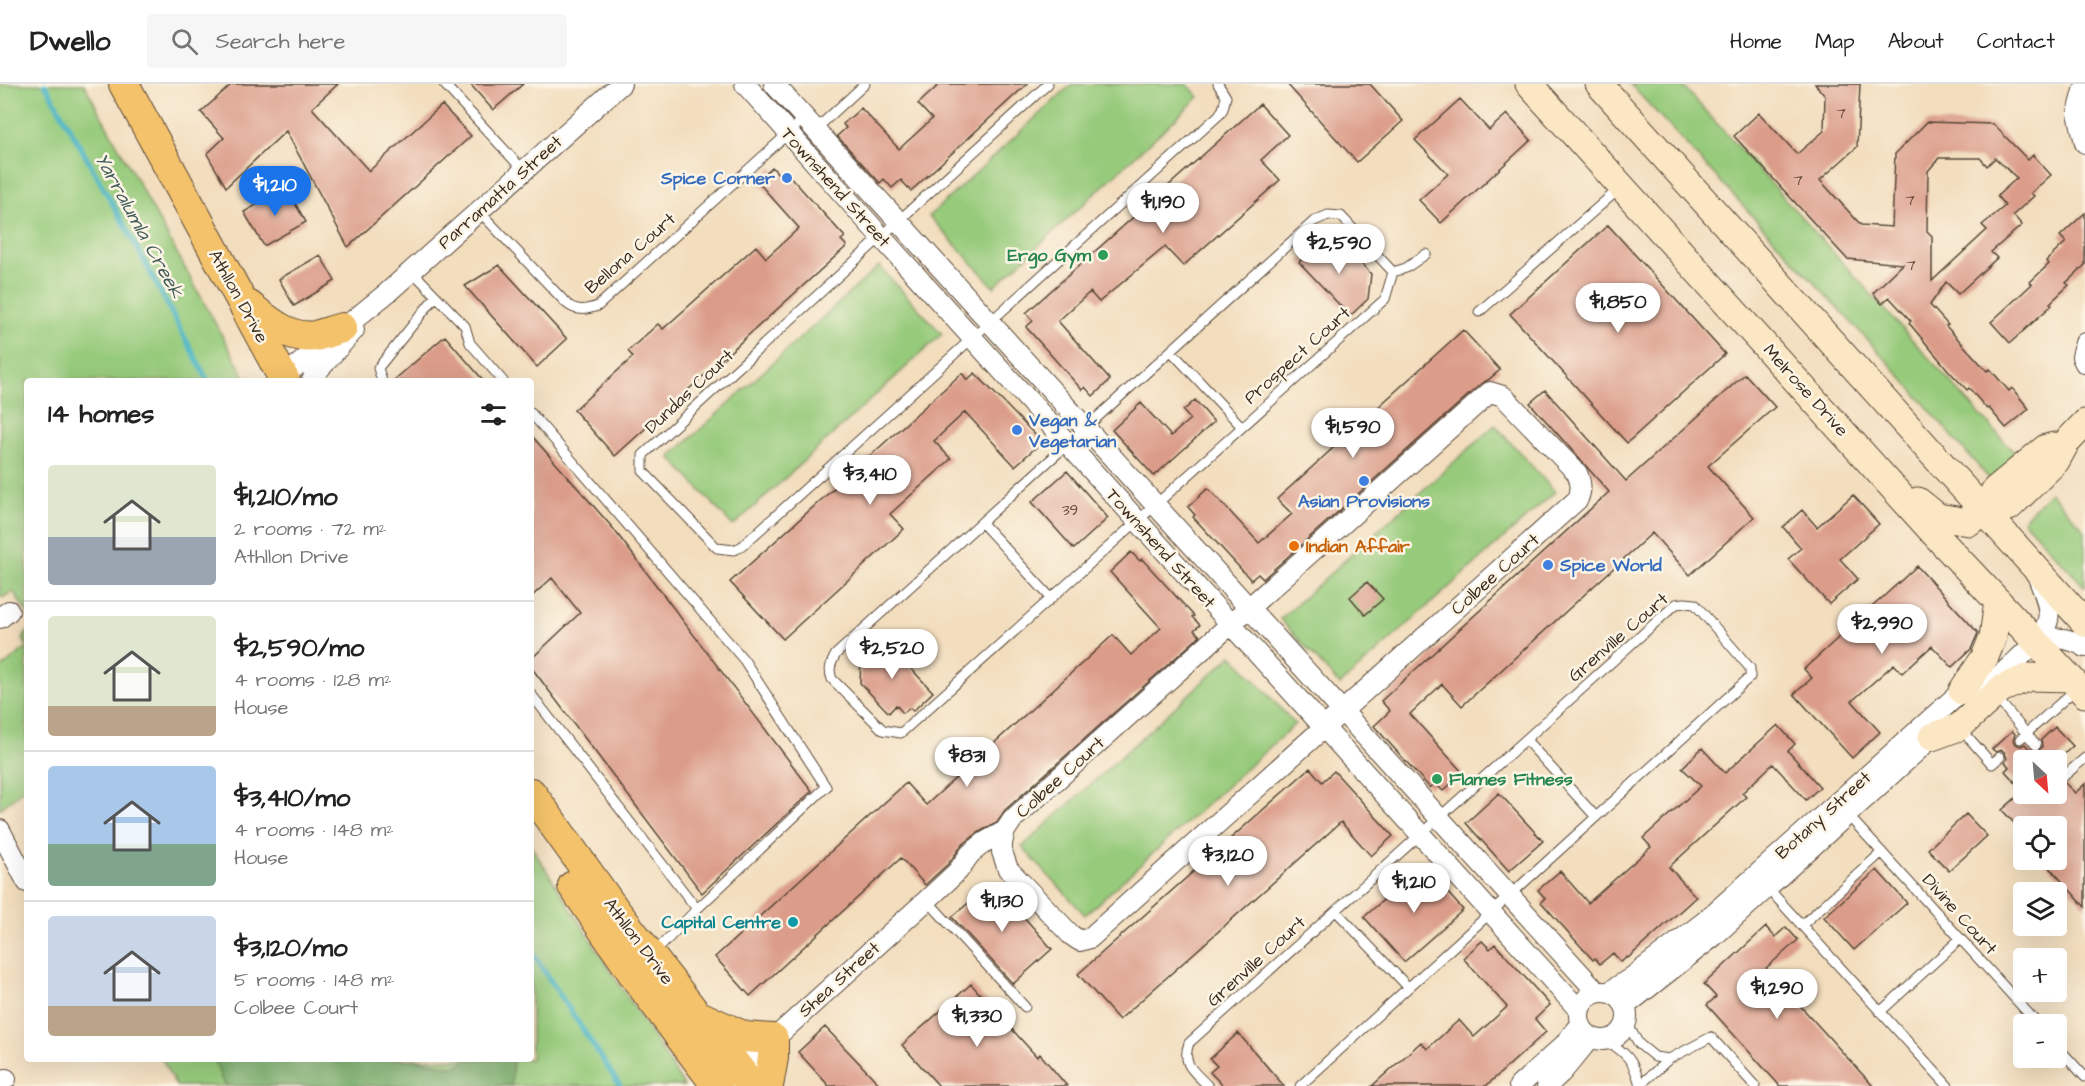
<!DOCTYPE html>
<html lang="en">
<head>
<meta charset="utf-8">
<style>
	:root { --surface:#fff; --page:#f6f6f6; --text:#222; --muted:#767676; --line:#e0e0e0; --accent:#1a73e8 }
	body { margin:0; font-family:"Architects Daughter",sans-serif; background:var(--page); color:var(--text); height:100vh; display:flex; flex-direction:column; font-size:22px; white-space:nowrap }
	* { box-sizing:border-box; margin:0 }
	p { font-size:20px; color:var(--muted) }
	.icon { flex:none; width:33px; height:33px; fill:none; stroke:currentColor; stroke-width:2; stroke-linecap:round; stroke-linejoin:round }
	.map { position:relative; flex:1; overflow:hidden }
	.sheet { position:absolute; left:24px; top:294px; width:510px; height:684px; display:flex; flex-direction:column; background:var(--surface); border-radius:6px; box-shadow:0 6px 24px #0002 }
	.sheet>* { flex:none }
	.needle { width:39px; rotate:154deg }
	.fabs { position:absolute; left:2013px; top:666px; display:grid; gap:12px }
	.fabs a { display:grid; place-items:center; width:54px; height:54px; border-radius:6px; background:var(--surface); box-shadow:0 6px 24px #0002; font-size:30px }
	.price { position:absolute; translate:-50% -51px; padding:0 14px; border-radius:21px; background:#fff; color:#222; font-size:20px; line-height:39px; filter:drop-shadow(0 2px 3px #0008) }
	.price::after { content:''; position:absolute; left:50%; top:36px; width:18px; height:14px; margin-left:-9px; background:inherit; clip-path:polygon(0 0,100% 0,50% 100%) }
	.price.active { background:var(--accent); color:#fff }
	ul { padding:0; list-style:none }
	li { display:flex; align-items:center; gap:18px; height:150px; padding:0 24px }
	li+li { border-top:2px solid var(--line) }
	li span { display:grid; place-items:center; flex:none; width:168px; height:120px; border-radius:6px; color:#555 }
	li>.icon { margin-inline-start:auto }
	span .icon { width:72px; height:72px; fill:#fffc; stroke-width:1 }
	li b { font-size:26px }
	h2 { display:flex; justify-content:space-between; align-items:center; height:72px; padding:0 24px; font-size:26px }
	header { display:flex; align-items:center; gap:36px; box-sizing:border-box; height:84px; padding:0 30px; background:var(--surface); border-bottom:2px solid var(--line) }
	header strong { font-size:28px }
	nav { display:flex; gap:33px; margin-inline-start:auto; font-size:21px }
	.search { width:420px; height:54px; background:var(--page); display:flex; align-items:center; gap:15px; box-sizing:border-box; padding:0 21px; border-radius:6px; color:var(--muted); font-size:22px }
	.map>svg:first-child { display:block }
</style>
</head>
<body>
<header>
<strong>Dwello</strong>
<div class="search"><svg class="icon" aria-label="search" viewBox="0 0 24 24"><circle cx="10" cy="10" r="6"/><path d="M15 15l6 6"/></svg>Search here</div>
<nav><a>Home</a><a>Map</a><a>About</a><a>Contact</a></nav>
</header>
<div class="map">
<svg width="2085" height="1002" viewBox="0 0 2085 1002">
	<rect width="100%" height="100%" fill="#fcf5e5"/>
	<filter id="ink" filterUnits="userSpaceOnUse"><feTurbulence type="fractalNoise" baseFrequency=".0167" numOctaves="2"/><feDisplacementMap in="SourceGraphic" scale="12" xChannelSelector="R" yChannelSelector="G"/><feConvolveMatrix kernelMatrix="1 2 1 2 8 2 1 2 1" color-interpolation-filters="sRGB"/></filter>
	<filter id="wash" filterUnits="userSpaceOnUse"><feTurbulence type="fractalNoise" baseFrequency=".008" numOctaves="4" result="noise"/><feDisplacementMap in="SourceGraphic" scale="24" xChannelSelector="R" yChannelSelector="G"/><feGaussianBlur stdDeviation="1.35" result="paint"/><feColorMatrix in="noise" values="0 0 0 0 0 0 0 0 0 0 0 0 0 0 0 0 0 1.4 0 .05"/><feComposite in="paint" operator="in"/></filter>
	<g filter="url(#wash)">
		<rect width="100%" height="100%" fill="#f2ddbd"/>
		<path fill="#97cb7c" stroke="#697a4d" stroke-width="1.5" d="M0 0H84L247 297H27V529L13 507 2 514 0 511Z
			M1072 0H1187L1199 13 994 203 929 132Z
			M1630 0H1681L2022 377 1992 398 1889 279Z
			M879 182 942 250 733 442 670 373Z
			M1495 341 1555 408 1340 601 1280 535Z
			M2050 408 2085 446V503L2023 436Z
			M27 548V702L0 725V585L27 563 23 555Z
			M1232 571 1295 640 1085 831 1022 763Z
			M531 762 684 1002H176L162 975H531Z"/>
		<path fill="#79af6c" stroke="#5a6c45" stroke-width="1.5" d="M214 975H410L455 983 468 975H513L511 1002H227L222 996Z"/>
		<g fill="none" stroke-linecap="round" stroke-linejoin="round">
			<path stroke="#49b5c6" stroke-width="5" d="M45 0 135 160 208 297
				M531 867 620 1002"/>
		</g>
		<g id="blocks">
			<path fill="#db9d8a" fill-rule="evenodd" d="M232 0H338L312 24 369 87 442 21 471 52 348 163 286 47 226 103 207 70 224 54 201 28Z
				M470 0H523L493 26Z
				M940 0H1027L911 107 901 96 892 104 884 95 880 99 837 52 846 44 843 40 861 24 899 65 932 35 918 20Z
				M1287 0H1370L1403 37 1357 78Z
				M1815 0H1860L1857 63 1820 96 1861 141 1892 143 1895 70 1927 38 1993 40 2028 76 2033 71 2051 91 2031 109 2034 112 2013 131 2022 141 1991 168 1997 174 1958 210 1946 198 1930 221 1948 241 1946 242 1987 287 1990 285 2009 307 2012 304 2029 325 2006 344 1989 324 1987 325 1969 304 1967 306 1949 287 1909 239 1911 237 1889 213 1882 220 1873 209 1903 180 1847 175 1734 52 1759 29 1797 70 1824 47 1825 12ZM1939 74H1980L1987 82 1995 74 2017 94 1997 112 2005 122 1982 141 1987 146 1932 197V152L1927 147 1928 87Z
				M1460 15 1489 46 1507 30 1531 56 1441 139 1419 116 1448 90 1415 56Z
				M1260 20 1288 51 1261 76 1280 96 1183 182 1165 163 1099 218 1090 208 1058 237 1110 296 1093 312 1085 303 1082 306 1026 243 1033 237 1026 229Z
				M772 83 780 92 785 87 845 153 841 156 847 162 615 372 574 326 633 273 628 267 658 240 663 245 756 162 766 174 799 144 757 97Z
				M286 104 306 138 264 162 244 128Z
				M2085 129V181L2066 199 2069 201 2050 219 2052 221 2010 259 1991 238 2032 200 2030 198 2049 180 2046 177 2066 158 2060 152Z
				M1608 141 1725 270 1627 359 1510 230Z
				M1326 153 1340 168 1346 163 1371 190 1368 215 1350 232 1299 178Z
				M320 171 335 197 294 222 279 195Z
				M499 181 567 255 537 283 465 202Z
				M1463 246 1500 286 1488 296 1482 299 1263 495 1258 490 1251 496 1193 433 1195 431 1188 423 1208 404 1259 459 1292 430 1277 415Z
				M445 252 484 297H393Z
				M962 289 967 296 975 289 1042 358 1015 382 965 328 934 357 951 375 890 430 904 445 783 555 730 498Z
				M1745 290 1775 323 1708 382 1754 433 1690 491 1652 449 1462 622 1442 600 1410 630 1463 689 1443 707 1435 699 1430 704 1374 642 1390 627 1381 617 1609 408 1530 319 1545 306 1626 397Z
				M1195 316 1214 338 1154 392 1112 346 1141 319 1171 352 1190 335 1183 327Z
				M531 351 612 443 812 707 702 809 531 583V575L580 529 552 494 531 513Z
				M1067 387 1108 434 1074 465 1032 418Z
				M1853 411 1879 440 1840 475 1858 495 1829 520 1788 475 1801 464 1783 443 1802 426 1817 443Z
				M1131 468 1140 477 1142 475 1194 532 1192 533 1200 541 1194 546 1200 552 1005 726 997 738 978 749 962 761 949 779 925 801 901 774 750 912 715 873 906 699 926 721 1113 551 1131 571 1161 544 1110 488Z
				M1917 482 1978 549 1971 565 1952 583 1932 562 1902 589 1894 580 1852 617 1880 648 1852 674 1794 610 1812 594 1804 585Z
				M1367 498 1383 515 1365 531 1350 513Z
				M883 555 933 608 913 627 910 624 903 629 896 621 889 629 860 599 861 576Z
				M1778 641 1795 660 1788 667 1820 703 1806 716 1773 680 1742 709 1746 713 1669 783 1696 813 1628 874 1627 873 1621 878 1613 869 1600 880 1595 874 1593 876 1541 818 1545 814 1538 806 1560 787 1588 819 1651 763 1643 754 1701 702 1682 684 1702 664 1725 689Z
				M2055 643 2073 662 2057 676H2024V708L2005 687 2009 683 2005 678 2007 675 2005 669 2002 666 1996 668 1992 665 2012 647 2015 650 2013 656 2015 660 2021 662 2025 660 2030 666 2038 667 2042 663 2041 656Z
				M1310 684 1322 698 1334 687 1393 752 1371 772 1341 738 1119 936 1078 890Z
				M2056 694 2065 699 2075 709 2085 700V823L2043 776H2056V742H2017L2002 726 2020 710H2056Z
				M1499 709 1543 757 1509 787 1466 739Z
				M1966 730 1987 752 1949 787 1928 765Z
				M1423 781 1463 826 1404 878 1364 833Z
				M1877 786 1907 819 1854 866 1824 833Z
				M993 798 1052 865 1013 900 952 833Z
				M1766 843 1775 853 1786 843 1798 856 1766 884 1873 1002H1780L1707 921 1716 913 1704 900Z
				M1482 857 1490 865 1495 860 1550 921 1535 935 1546 948 1486 1002H1372L1421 958 1427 965 1459 936 1474 953 1507 923 1463 874Z
				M971 900 1037 973 1040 970 1067 1002H939L902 961Z
				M825 943 881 1002H829L798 968Z
				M1238 949 1284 1002H1223L1210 988 1217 982 1210 975Z"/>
		</g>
	</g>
	<g filter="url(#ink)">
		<use href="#blocks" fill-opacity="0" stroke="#564536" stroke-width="1.5"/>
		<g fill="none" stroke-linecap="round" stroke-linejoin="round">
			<g stroke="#564536" stroke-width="11">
				<path id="lane" d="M444 0 524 87
					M1048 0 643 371V387L717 464 734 466 741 463 1219 31 1223 25 1226 13 1218 0
					M816 45 865 0
					M479 127 566 219C576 228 586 226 598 222L805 34
					M1328 131 1341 132 1393 188 1385 215 901 649 883 646 832 595C828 585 831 579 836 570L1314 137Z
					M412 187 465 242 470 259 503 297
					M1393 188 1406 184 1426 170
					M1479 228 1620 104
					M1171 267 1242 343
					M382 297 378 284 436 212
					M531 329 744 576 826 703 697 825 653 870
					M982 439 1051 514
					M531 610 697 825
					M1995 612 2036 661
					M1960 644 1992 680 2000 673
					M2020 655 2076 605
					M1526 656 1596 733
					M2056 684 2064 692 2085 674
					M1846 729 2038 940
					M1766 802 1948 1002
					M927 816 1025 923
					M1336 827 1408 903
					M1802 841 1882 768
					M1880 928 1960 855
					M1626 938 1639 960 1655 973 1669 975
					M1605 955C1627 970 1633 975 1640 1001
					M2056 961 2085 993
					M1208 1002C1194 987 1181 981 1189 959L1676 520 1685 519 1695 520 1750 584V593L1300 1002
					M1639 1002 1669 975 1711 953 1755 1002"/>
			</g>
			<g stroke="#564536" stroke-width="22">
				<path id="street" d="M745 0 874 145 1579 926
					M774 0 1597 908
					M2085 3 2078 29 2085 59
					M2085 259 2082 273 2085 279
					M283 293 387 209 621 0
					M312 297 314 291 354 246
					M1490 308 1503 312 1577 389C1581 399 1582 405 1578 415L1090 854 1080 857 1071 851 1008 785 1002 768V759L1005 747 1013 735Z
					M0 534 9 527
					M2030 557C2050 553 2067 552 2085 563
					M1982 607C1998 592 2044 557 2048 536 2051 522 2042 504 2037 491
					M0 746 27 798
					M1609 908 1631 894 1704 838 1972 598
					M1579 932a24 24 0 1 1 48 0a24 24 0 1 1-48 0Z
					M1625 922 1714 852 1941 645
					M732 993 927 816 958 787 970 770 985 758 1005 747
					M0 996 6 995
					M1519 1002 1564 961 1580 940
					M1547 1002 1562 988 1591 953"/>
			</g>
			<g stroke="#564536" stroke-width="29">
				<path id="secondary" d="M1529 0 1942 458 2085 610
					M1599 0 2085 539
					M1918 417 1938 433 1962 437 1969 438 1984 427 2009 423 2056 377 2066 359 2085 339
					M1984 427 1995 406 2046 364 2054 362
					M1962 607 1985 573 1993 553 1998 517
					M1932 653 1959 643 2001 605 2029 593 2070 594"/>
			</g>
			<g stroke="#564536" stroke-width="32">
				<path id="primary" d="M124 0 285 297
					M248 221C266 235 289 256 315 252 324 250 333 246 342 244
					M531 709 614 825 752 1002
					M573 802 639 898 717 1002
					M699 932 745 953 773 955V974L768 1002"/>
			</g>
			<use href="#lane" stroke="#fff" stroke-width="9"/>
			<use href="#street" stroke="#fff" stroke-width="20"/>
			<use href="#secondary" stroke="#fbe7c3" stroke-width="27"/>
			<use href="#primary" stroke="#f4c26a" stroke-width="30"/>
		</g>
	</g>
	<g fill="#3f7fe0" stroke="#fcf5e5" stroke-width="2">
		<circle cx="787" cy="94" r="6"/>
		<circle cx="1017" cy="346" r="6"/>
		<circle cx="1364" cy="397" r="6"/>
		<circle cx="1548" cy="481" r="6"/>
	</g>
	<g fill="#2e9e5b" stroke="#fcf5e5" stroke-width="2">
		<circle cx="1103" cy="171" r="6"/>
		<circle cx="1437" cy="695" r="6"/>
	</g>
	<circle fill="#e8710a" stroke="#fcf5e5" stroke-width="2" cx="1294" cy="462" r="6"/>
	<circle fill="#0f9aa8" stroke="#fcf5e5" stroke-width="2" cx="793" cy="838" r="6"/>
	<g text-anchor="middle" stroke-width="5" stroke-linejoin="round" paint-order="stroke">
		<g font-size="15" fill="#634739">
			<text x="1841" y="34">7</text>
			<text x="1798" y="101">7</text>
			<text x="1910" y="121">7</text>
			<text x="1911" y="186">7</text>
			<text x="1070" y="431">39</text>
		</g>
		<g font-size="18" font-weight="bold" fill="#366cbe" stroke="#fcf5e5" text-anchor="start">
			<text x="775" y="100" text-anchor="end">Spice Corner</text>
			<text x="1029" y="342">Vegan &amp;<tspan x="1029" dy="21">Vegetarian</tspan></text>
			<text x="1364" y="423" text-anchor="middle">Asian Provisions</text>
			<text x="1560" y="487">Spice World</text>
		</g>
		<g font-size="18" fill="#3b2a1e" stroke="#fcf5e5">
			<text transform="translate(836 103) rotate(48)" y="6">Townshend Street</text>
			<text transform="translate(500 108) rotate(-42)" y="6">Parramatta Street</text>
			<text transform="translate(630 169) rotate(-41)" y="6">Bellona Court</text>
			<text transform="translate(239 212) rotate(61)" y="6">Athllon Drive</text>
			<text transform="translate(1297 271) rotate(-42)" y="6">Prospect Court</text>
			<text transform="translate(1806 306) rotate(48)" y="6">Melrose Drive</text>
			<text transform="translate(689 307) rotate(-43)" y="6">Dundas Court</text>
			<text transform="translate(1161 464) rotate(48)" y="6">Townshend Street</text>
			<text transform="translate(1495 490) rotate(-42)" y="6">Colbee Court</text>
			<text transform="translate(1618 553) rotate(-41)" y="6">Grenville Court</text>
			<text transform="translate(1060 693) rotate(-42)" y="6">Colbee Court</text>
			<text transform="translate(1823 731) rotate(-42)" y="6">Botany Street</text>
			<text transform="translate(1960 830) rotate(48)" y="6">Divine Court</text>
			<text transform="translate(639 857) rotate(53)" y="6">Athllon Drive</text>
			<text transform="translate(1256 877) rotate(-42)" y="6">Grenville Court</text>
			<text transform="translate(839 895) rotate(-42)" y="6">Shea Street</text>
		</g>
		<g font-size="18" font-weight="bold" fill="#27864d" stroke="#fcf5e5" text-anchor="end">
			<text x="1091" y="177">Ergo Gym</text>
			<text x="1449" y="701" text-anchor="start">Flames Fitness</text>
		</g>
		<g font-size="18" font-weight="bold" fill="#c56008" stroke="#fcf5e5" text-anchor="start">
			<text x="1306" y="468">Indian Affair</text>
		</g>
		<g font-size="18" font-weight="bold" fill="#0d838f" stroke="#fcf5e5" text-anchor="end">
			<text x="781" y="844">Capital Centre</text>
		</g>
		<g font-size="20" font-style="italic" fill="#405b59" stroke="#fcf5e5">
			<text transform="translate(140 141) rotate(61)" y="7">Yarralumla Creek</text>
		</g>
	</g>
</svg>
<div class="fabs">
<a><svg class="needle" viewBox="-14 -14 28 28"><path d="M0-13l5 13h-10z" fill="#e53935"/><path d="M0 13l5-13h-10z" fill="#767676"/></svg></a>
<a><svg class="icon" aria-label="locate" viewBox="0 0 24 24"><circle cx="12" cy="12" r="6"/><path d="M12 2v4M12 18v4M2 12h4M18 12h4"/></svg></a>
<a><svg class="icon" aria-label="layers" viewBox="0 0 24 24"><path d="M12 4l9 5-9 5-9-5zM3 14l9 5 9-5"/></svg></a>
<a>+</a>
<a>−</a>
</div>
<b class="price active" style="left:275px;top:133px">$1,210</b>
<b class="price" style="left:1163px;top:150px">$1,190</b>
<b class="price" style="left:1339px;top:191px">$2,590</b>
<b class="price" style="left:1618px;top:250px">$1,850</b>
<b class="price" style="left:1353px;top:375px">$1,590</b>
<b class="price" style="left:870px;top:422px">$3,410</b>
<b class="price" style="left:1882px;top:571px">$2,990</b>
<b class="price" style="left:892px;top:596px">$2,520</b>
<b class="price" style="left:967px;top:704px">$831</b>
<b class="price" style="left:1228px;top:803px">$3,120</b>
<b class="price" style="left:1414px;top:830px">$1,210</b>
<b class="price" style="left:1002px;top:849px">$1,130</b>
<b class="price" style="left:1777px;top:936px">$1,290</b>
<b class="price" style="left:977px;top:964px">$1,330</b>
<section class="sheet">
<h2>14 homes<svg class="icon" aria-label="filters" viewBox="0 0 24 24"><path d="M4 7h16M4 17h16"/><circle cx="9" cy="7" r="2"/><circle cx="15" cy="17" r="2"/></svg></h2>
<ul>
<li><span style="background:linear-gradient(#dfe7d0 60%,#9aa5b1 0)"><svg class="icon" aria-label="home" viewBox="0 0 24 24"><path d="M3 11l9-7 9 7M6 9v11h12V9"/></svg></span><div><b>$1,210/mo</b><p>2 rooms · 72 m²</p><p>Athllon Drive</p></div></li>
<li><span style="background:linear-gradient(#dfe7d0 75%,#b9a48a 0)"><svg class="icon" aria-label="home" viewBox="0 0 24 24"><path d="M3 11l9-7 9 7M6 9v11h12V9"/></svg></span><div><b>$2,590/mo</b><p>4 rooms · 128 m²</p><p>House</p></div></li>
<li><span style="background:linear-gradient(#a9c7e8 65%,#7fa58c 0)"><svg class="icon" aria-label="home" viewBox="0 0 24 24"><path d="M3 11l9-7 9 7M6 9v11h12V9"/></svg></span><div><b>$3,410/mo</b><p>4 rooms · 148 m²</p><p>House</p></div></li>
<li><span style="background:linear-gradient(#c9d6e8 75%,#b9a48a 0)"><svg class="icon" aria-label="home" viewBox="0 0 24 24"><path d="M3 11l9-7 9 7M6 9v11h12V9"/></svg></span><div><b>$3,120/mo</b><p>5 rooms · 148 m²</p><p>Colbee Court</p></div></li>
</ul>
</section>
</div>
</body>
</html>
